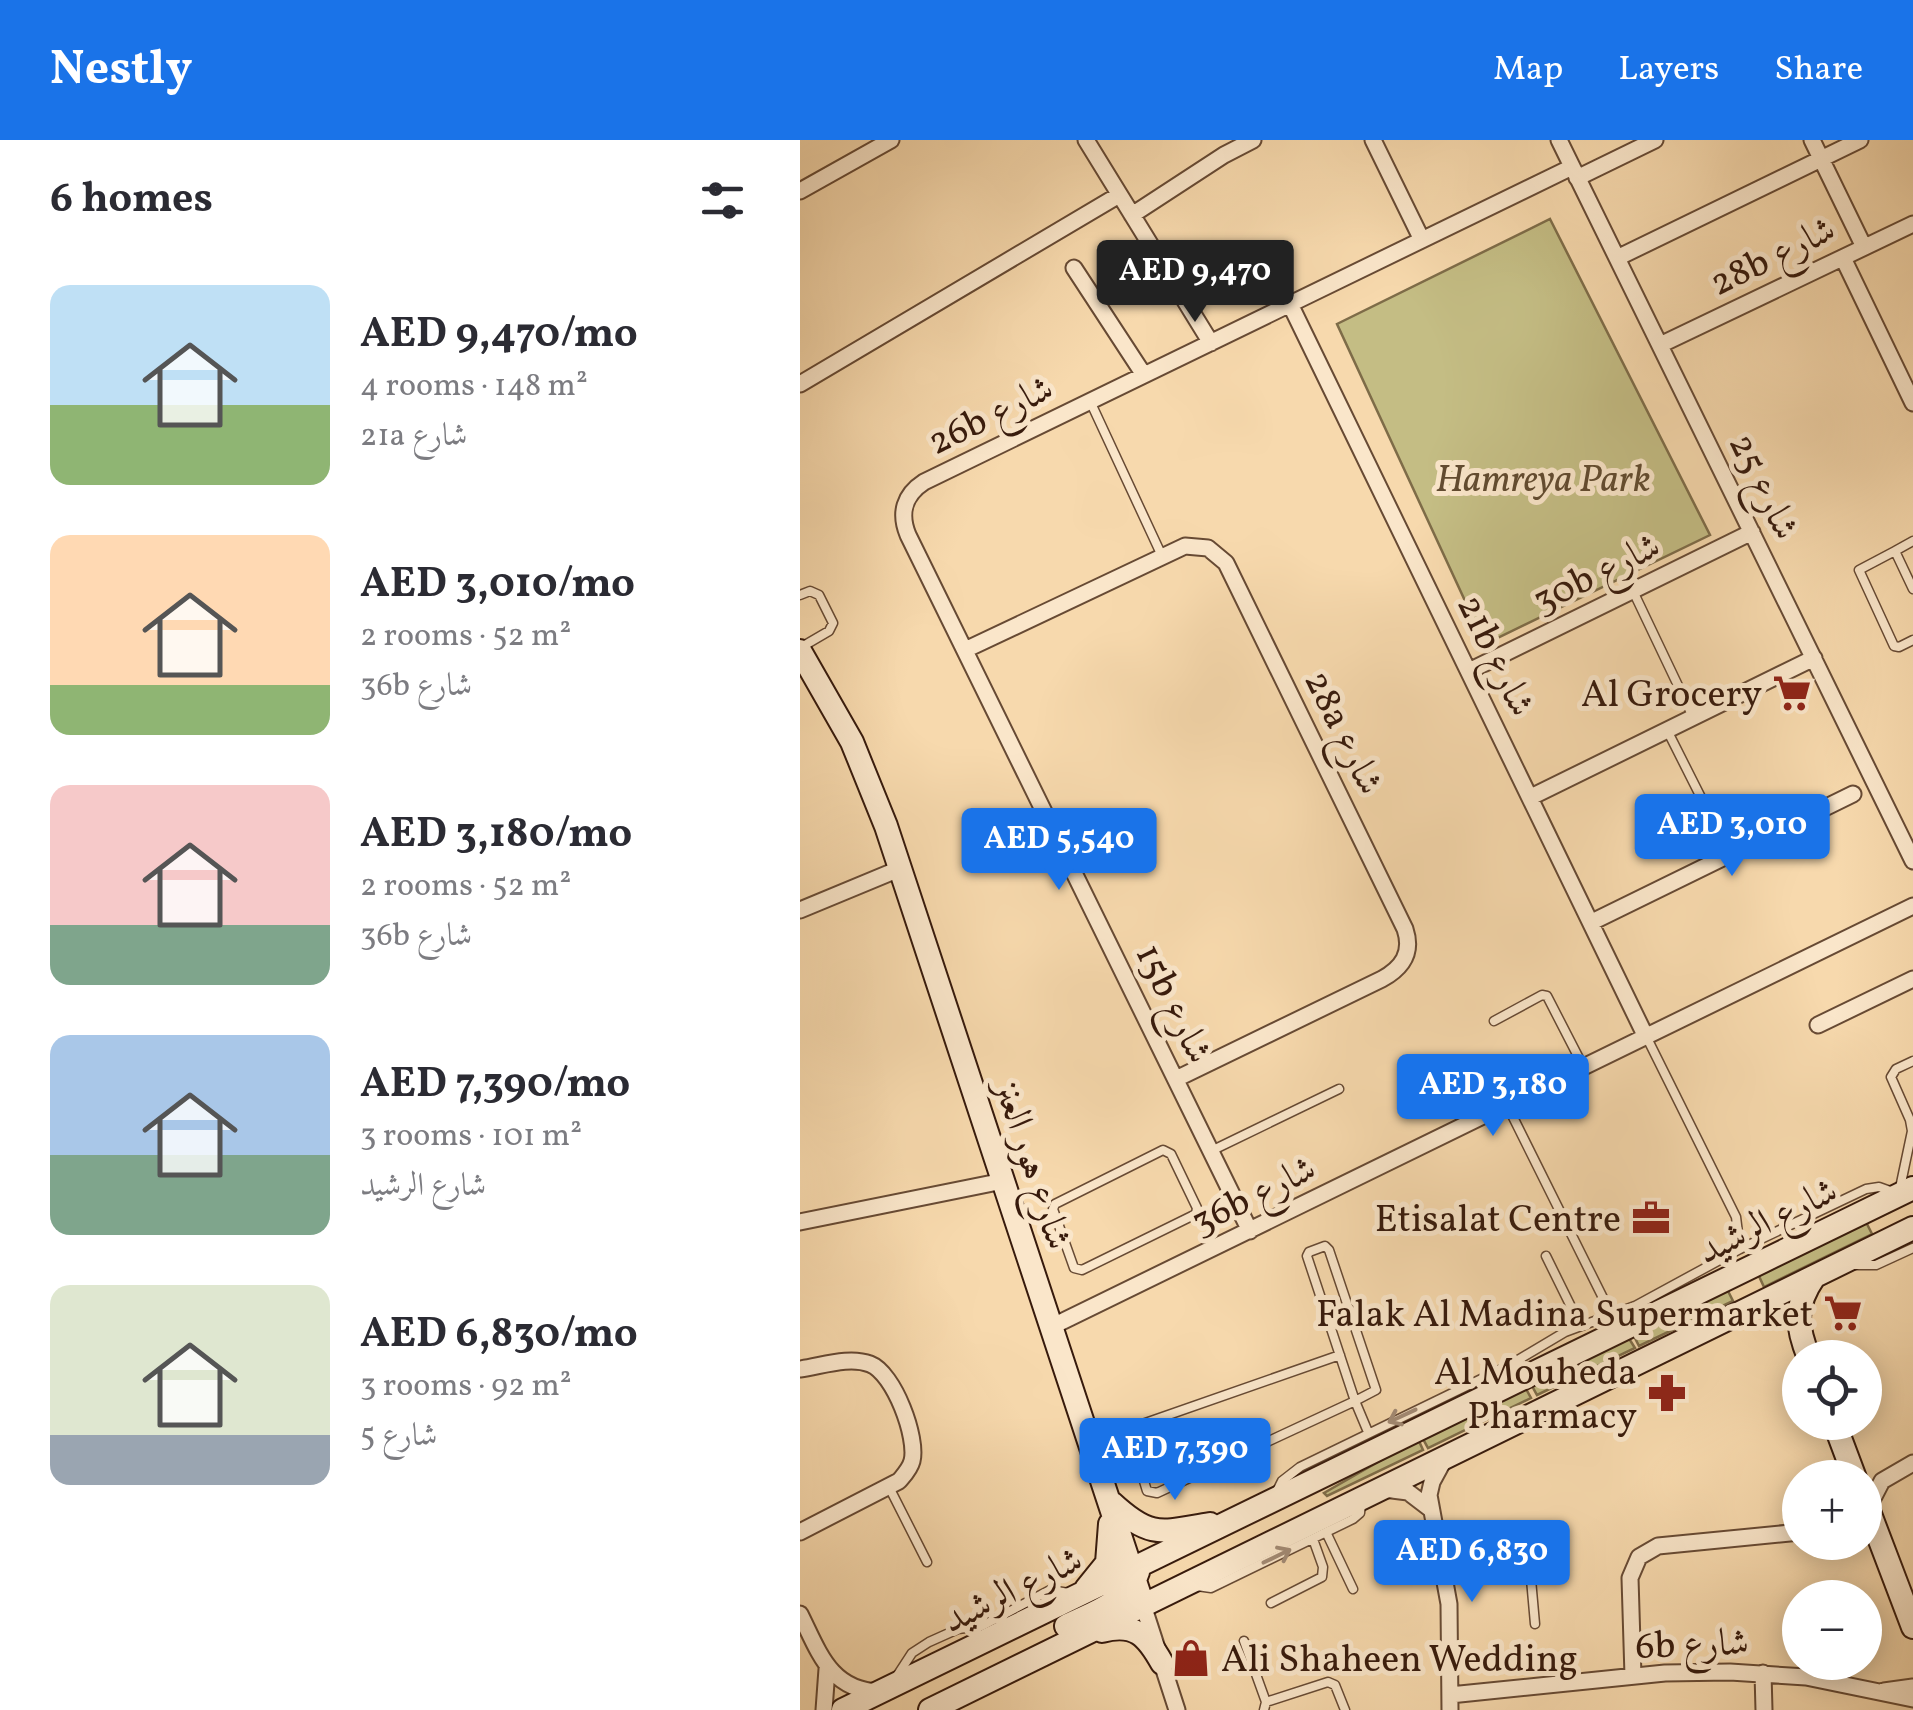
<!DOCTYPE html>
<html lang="en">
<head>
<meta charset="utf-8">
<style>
	:root { --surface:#fff; --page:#f2f2f3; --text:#2b2b33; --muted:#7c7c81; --accent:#1a73e8 }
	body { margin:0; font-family:Vollkorn,Amiri,serif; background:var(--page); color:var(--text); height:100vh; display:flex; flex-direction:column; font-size:38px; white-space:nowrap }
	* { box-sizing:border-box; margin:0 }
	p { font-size:32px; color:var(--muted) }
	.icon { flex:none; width:55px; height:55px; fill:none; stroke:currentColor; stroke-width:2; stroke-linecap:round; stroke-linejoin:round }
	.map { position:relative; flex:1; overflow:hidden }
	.sheet { display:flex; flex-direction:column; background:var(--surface); width:800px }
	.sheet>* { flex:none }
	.fabs { position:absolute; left:982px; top:1200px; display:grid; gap:20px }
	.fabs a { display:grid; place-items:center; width:100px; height:100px; border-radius:50%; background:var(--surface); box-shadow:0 5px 25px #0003; font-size:50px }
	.price { position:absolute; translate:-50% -85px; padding:0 22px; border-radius:10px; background:var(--accent); color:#fff; font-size:32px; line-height:65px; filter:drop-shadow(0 2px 5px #0008) }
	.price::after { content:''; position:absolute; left:50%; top:60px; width:30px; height:22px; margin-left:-15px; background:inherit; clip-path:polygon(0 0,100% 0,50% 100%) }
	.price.on { background:#222; color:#fff }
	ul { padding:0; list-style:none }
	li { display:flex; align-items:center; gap:30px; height:250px; padding:0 50px }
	li span { display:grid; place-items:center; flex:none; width:280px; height:200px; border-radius:20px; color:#555 }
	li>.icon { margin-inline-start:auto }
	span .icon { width:120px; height:120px; fill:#fffc; stroke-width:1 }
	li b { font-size:42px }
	h2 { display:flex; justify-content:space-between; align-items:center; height:120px; padding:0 50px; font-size:42px }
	header { display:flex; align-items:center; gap:60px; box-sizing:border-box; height:140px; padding:0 50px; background:var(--accent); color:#fff }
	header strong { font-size:48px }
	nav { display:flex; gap:55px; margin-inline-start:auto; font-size:35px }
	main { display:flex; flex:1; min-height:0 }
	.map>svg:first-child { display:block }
</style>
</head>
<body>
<header>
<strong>Nestly</strong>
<nav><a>Map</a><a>Layers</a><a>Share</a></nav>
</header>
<main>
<section class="sheet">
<h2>6 homes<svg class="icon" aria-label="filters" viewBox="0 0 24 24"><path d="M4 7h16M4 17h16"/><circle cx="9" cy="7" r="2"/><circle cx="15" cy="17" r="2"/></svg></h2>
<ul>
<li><span style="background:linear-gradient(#bfe0f5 60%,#8fb573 0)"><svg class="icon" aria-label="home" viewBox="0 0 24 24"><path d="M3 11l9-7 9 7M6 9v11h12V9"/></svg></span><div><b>AED 9,470/mo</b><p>4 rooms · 148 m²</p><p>21a شارع</p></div></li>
<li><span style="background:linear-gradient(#ffd9b3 75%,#8fb573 0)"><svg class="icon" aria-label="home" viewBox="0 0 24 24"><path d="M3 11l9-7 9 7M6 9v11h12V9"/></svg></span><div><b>AED 3,010/mo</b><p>2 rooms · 52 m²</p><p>36b شارع</p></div></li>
<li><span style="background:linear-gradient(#f6c9c9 70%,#7fa58c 0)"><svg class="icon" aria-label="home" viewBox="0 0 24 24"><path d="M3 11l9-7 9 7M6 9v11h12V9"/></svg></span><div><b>AED 3,180/mo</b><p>2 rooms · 52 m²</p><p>36b شارع</p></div></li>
<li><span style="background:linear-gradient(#a9c7e8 60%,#7fa58c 0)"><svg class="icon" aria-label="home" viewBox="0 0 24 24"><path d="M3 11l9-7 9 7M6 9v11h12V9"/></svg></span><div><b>AED 7,390/mo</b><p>3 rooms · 101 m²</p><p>شارع الرشيد</p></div></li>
<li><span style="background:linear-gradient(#dfe7d0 75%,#9aa5b1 0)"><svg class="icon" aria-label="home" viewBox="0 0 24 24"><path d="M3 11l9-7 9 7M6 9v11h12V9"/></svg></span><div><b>AED 6,830/mo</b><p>3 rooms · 92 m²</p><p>شارع 5</p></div></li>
</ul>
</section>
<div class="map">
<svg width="1113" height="1570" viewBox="0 0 1113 1570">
	<rect width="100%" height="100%" fill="#f7d9ad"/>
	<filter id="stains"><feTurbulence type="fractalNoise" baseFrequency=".002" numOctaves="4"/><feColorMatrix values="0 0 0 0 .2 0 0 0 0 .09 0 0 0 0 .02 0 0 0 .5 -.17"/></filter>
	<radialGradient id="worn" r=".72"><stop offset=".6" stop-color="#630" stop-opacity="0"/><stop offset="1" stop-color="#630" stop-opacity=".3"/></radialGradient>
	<path fill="#c4bd84" stroke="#7e6c48" stroke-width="2.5" d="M750 79 910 395 685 504 537 184Z
		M1066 1082 1072 1094 964 1147 958 1134Z
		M927 1149 933 1161 839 1206 833 1194Z
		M828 1197 835 1208 737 1255 731 1244Z
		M725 1247 731 1258 628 1308 622 1297Z
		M618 1299 623 1310 527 1356 524 1353Z"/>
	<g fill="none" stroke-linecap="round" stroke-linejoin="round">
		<g stroke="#674a34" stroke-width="11">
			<path id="lane" d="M290 261 362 416
				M1095 411 1113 401
				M1113 449 1095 411 1059 430 1094 506 1099 507 1113 500
				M833 451 893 577
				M0 455 10 451 19 455 33 483 29 491 0 508
				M867 590 930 715
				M694 881 742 855 747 856 783 926
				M846 896 936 1077 940 1109
				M708 967 811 1174
				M363 1010 371 1014 397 1068 396 1074 282 1130 274 1128 253 1069 255 1064Z
				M411 1011 539 949
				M1100 1048 1112 991 1110 980 1091 937 1096 929 1113 921
				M397 1072 411 1074 434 1061
				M525 1106 529 1110 576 1250 555 1261 507 1116 509 1112Z
				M746 1116 780 1185
				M1050 1125H1076L1113 1108
				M540 1215 331 1288 329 1292 347 1351 357 1353 555 1261 568 1292
				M89 1347 127 1422
				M476 1353 482 1341 500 1327 708 1226 765 1192 835 1166 940 1109 1066 1049 1079 1047 1093 1052
				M526 1392 553 1449
				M645 1430 730 1428 735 1484
				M397 1446 411 1448 553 1379 560 1373 561 1364
				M471 1463 522 1437 523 1427 513 1399
				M444 1501 466 1562 464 1570
				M97 1536 112 1513 129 1502 158 1489 182 1486 250 1450 269 1453
				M466 1562 528 1542 535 1545 545 1570"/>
		</g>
		<g stroke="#674a34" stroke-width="19">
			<path id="street" d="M286 0 411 203
				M573 0 622 100
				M759 0 1113 721
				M1012 0 1064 107
				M777 38 855 0
				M0 51 91 0
				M332 75 424 15 453 0
				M817 118 1060 0
				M1043 118 1113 263
				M274 128 344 235
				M490 164 845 895
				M860 205 1113 84
				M0 244 319 55
				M165 510 385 406 408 408 426 423 605 789C613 813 602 828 582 839L376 939
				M669 531 952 392
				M731 657 1014 518
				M0 770 99 729
				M792 782 1053 654
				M1018 885 1113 839
				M0 1082 203 1041
				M450 1091 108 395C99 373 104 355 124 342L772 27
				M251 1187C539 1048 826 907 1113 766
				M0 1229C22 1226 49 1216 70 1224 94 1233 118 1298 112 1321 110 1329 104 1335 99 1341L0 1392
				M644 1320 632 1342 629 1355 649 1464 650 1570
				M584 1349 608 1352 629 1368
				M1068 1368 1082 1341 1113 1323
				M343 1465 377 1570
				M0 1474C19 1512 30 1550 79 1552
				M963 1533 964 1570
				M833 1536 830 1438 839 1417 858 1406 1000 1392
				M1084 1551 1113 1547
				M650 1555 865 1533 930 1532 1006 1537 1113 1559
				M24 1570 27 1529"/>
		</g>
		<g stroke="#371a0c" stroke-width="26">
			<path id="secondary" d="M0 511 52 602 86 686 343 1465
				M1009 1218C996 1186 994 1166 1014 1137
				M1034 1282 1055 1338
				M1065 1361 1113 1487
				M312 1363C351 1399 361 1392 410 1384
				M286 1449 307 1423 310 1384
				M266 1486C292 1473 328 1462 338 1432
				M302 1491C335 1482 347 1496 362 1523
				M43 1570 1113 1048
				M130 1570 1113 1088"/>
		</g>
		<use href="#lane" stroke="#fae6ca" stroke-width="8"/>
		<use href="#street" stroke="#fae6ca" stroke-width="15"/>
		<use href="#secondary" stroke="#fae6ca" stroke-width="22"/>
	</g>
	<defs><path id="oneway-shaft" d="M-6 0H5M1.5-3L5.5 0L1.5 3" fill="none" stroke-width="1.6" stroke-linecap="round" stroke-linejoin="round" transform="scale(2.5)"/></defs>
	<g stroke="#a28a74">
		<use href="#oneway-shaft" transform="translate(602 1276) rotate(155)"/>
		<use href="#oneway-shaft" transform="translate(477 1416) rotate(-26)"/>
	</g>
	<defs>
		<g id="supermarket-bare" transform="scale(3)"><path d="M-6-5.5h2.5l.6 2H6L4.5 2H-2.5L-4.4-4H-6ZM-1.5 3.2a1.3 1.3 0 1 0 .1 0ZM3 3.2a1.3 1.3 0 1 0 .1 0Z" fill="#8f2418" stroke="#fae6ca" stroke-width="2.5" paint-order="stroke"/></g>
		<g id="office-bare" transform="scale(3)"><path d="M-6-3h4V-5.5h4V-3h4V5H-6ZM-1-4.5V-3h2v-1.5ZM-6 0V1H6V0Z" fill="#8f2418" stroke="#fae6ca" stroke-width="2.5" paint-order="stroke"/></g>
		<g id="pharmacy-bare" transform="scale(3)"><path d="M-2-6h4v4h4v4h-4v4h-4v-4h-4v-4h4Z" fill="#8f2418" stroke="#fae6ca" stroke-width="2.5" paint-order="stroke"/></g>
		<g id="shop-bare" transform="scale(3)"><path d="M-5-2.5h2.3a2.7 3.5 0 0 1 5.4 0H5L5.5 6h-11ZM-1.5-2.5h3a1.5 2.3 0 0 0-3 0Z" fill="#8f2418" stroke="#fae6ca" stroke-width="2.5" paint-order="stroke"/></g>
	</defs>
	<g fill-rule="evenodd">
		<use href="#supermarket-bare" x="992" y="553"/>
		<use href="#office-bare" x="851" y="1078"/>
		<use href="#supermarket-bare" x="1043" y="1173"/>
		<use href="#pharmacy-bare" x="867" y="1253"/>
		<use href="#shop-bare" x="391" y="1518"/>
	</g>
	<g text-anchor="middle" stroke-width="10" stroke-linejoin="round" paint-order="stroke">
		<g font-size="38" fill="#371a0c" stroke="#fae6ca">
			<text transform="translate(972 115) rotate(-26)" y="13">28b شارع</text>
			<text transform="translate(190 274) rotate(-26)" y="13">26b شارع</text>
			<text transform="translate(965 346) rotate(64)" y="13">شارع 25</text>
			<text transform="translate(796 432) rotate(-26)" y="13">30b شارع</text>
			<text transform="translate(697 515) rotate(64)" y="13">21b شارع</text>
			<text transform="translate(545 592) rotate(64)" y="13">28a شارع</text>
			<text transform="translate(375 863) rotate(64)" y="13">15b شارع</text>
			<text transform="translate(234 1024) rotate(72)" y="13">شارع هور العنز</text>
			<text transform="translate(453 1054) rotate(-26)" y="13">36b شارع</text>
			<text transform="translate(967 1080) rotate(-26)" y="13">شارع الرشيد</text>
			<text transform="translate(212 1449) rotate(-26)" y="13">شارع الرشيد</text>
			<text transform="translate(892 1503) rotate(-2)" y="13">6b شارع</text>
		</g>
		<g font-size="38" font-style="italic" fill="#614b30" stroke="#fae6ca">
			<text x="743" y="351">Hamreya Park</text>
		</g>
		<g font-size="38" fill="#371a0c" stroke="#fae6ca" text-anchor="end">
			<text x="962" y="566">Al Grocery</text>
			<text x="821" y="1091">Etisalat Centre</text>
			<text x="1013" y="1186">Falak Al Madina Supermarket</text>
			<text x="837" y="1244">Al Mouheda<tspan x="837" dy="44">Pharmacy</tspan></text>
			<text x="421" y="1531" text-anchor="start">Ali Shaheen Wedding</text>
		</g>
	</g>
	<rect width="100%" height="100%" filter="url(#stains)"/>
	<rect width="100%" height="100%" fill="url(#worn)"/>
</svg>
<div class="fabs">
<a><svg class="icon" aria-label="locate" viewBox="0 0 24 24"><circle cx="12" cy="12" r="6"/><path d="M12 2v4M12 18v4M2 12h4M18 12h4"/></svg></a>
<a>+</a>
<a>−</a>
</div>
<b class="price on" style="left:395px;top:185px">AED 9,470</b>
<b class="price" style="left:932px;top:739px">AED 3,010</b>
<b class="price" style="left:259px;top:753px">AED 5,540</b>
<b class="price" style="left:693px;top:999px">AED 3,180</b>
<b class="price" style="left:375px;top:1363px">AED 7,390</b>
<b class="price" style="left:672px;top:1465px">AED 6,830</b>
</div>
</main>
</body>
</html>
